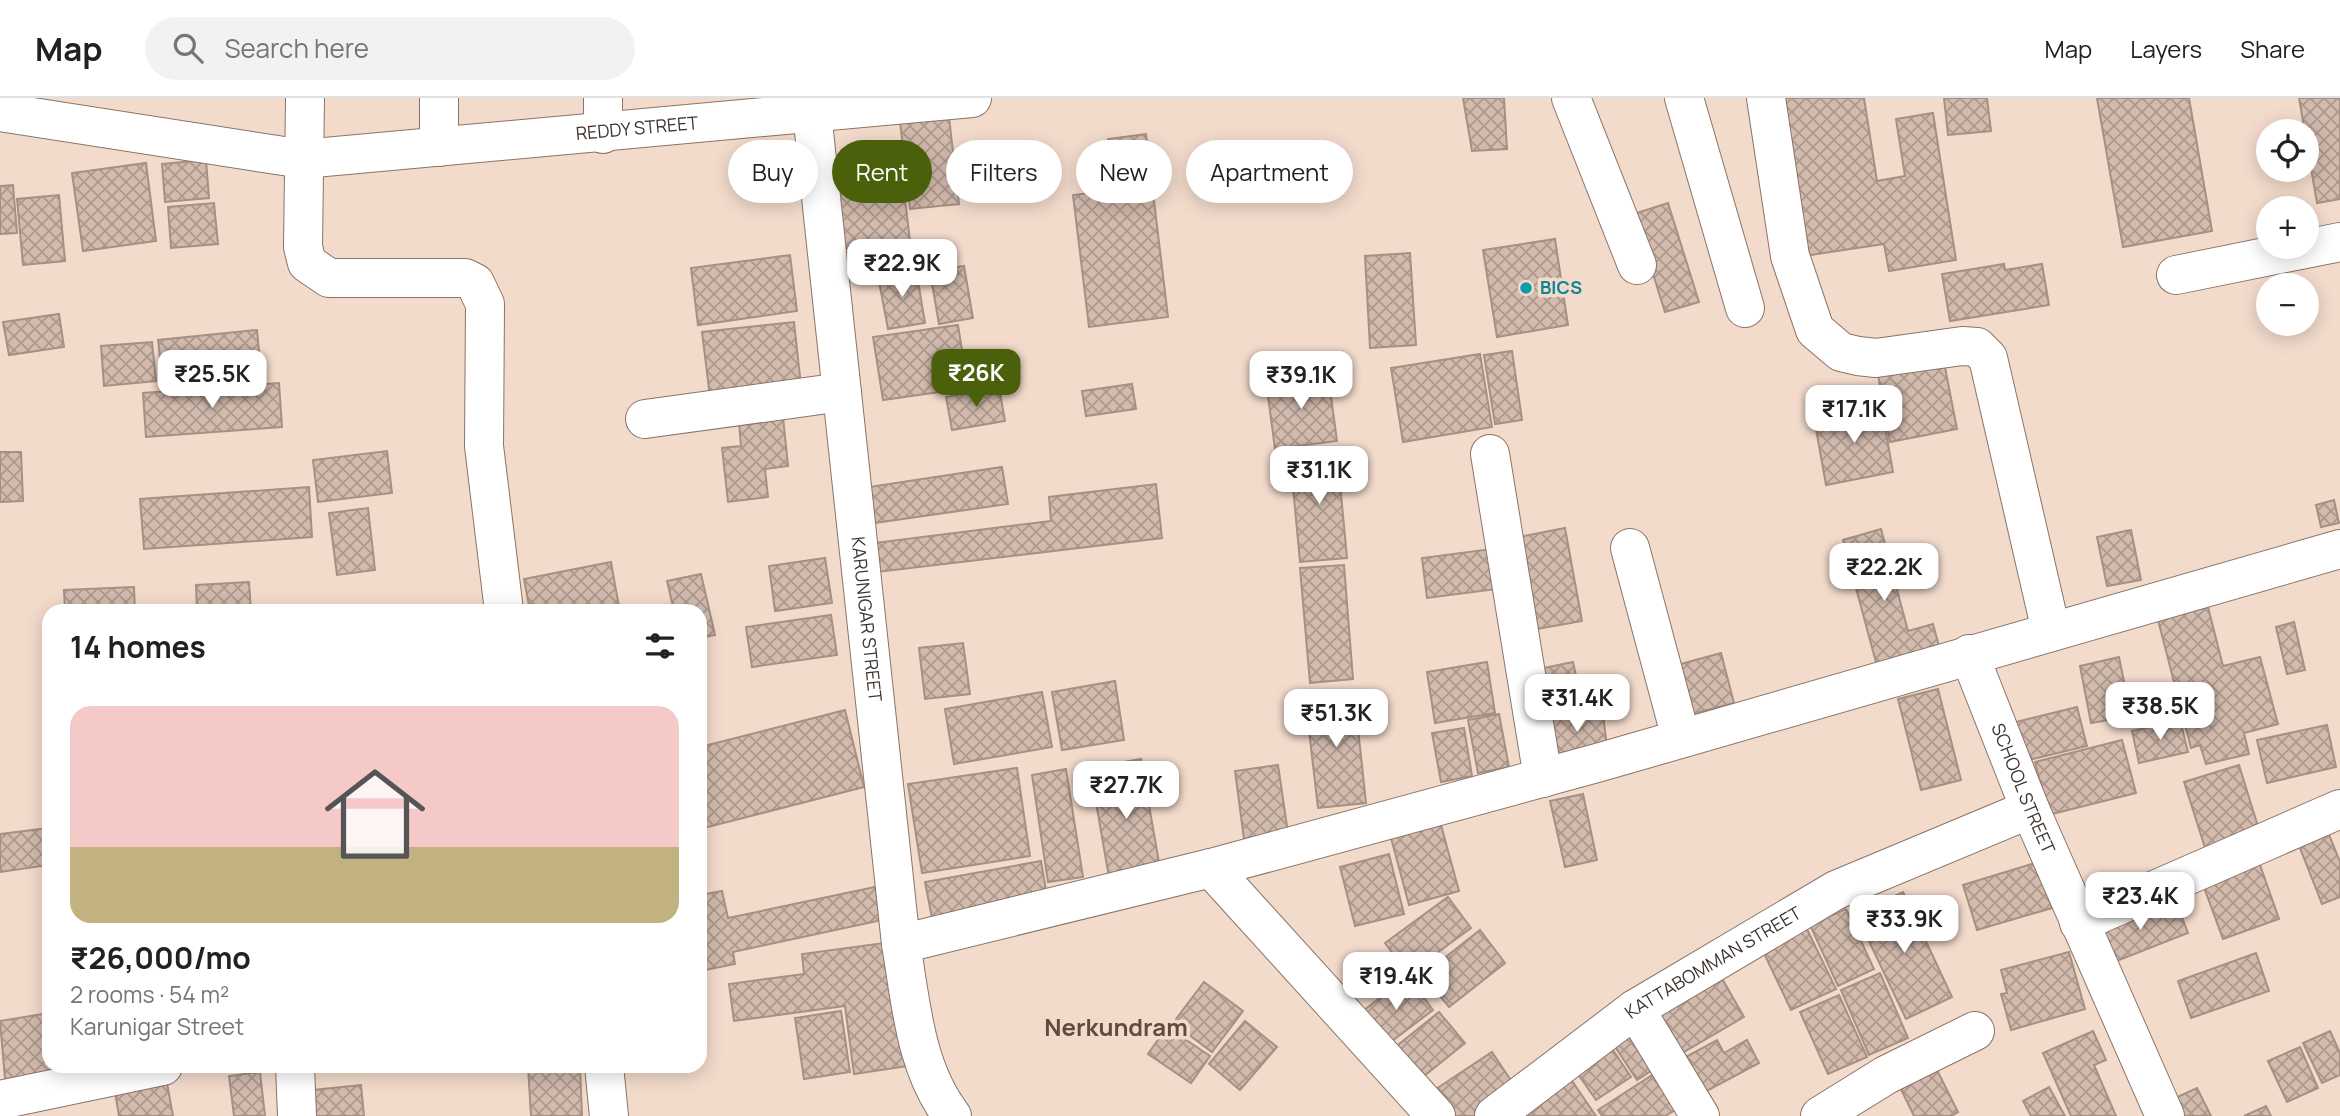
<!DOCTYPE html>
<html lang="en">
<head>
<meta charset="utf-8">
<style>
	:root { --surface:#fff; --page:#f2f2f2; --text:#202124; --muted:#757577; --line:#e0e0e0; --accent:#4a600b }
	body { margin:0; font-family:Manrope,sans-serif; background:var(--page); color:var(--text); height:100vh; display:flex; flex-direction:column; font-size:26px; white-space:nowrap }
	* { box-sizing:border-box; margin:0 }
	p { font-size:23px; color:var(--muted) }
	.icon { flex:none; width:38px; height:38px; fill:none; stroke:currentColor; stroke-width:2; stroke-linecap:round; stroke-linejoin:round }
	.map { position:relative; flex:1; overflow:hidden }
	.panel { position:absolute; left:42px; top:506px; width:665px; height:469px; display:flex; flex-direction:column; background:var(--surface); border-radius:21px; box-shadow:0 4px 18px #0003 }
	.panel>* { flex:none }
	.guide { position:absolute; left:728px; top:42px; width:665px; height:63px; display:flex; gap:14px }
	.controls { position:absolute; left:2256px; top:21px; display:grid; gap:14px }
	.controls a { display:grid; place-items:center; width:63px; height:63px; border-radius:50%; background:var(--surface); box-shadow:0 4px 18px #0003; font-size:35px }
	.price { position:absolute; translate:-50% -60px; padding:0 16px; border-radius:14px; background:#fff; color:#222; font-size:23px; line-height:46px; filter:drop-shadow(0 2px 4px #0008) }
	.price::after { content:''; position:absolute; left:50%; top:42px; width:21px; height:16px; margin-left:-10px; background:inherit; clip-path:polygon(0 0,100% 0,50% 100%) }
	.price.current { background:var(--accent); color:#fff }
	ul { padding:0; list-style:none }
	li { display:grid; align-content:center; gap:14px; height:371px; padding:0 28px }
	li+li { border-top:2px solid var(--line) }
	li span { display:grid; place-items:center; height:217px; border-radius:21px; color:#555 }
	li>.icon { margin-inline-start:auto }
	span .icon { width:126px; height:126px; fill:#fffc; stroke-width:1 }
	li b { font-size:30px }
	h2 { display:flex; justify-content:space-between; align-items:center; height:84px; padding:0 28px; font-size:30px }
	.tag { padding:0 24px; border-radius:32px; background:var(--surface); box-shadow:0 4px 18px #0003; font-size:24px; line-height:63px }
	.tag.current { background:var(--accent); color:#fff }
	header { display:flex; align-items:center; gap:42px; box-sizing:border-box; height:98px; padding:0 35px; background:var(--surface); border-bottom:2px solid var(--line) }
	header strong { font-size:33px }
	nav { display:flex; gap:38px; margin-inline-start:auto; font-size:24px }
	.search { width:490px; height:63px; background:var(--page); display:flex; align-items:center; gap:18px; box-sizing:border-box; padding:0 24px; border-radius:38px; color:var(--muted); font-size:26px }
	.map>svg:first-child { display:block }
</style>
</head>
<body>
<header>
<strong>Map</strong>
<div class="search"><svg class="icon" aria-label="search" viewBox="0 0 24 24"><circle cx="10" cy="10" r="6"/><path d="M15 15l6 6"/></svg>Search here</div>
<nav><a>Map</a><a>Layers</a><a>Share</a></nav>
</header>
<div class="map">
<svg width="2340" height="1018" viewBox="0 0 2340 1018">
	<defs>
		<pattern id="building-cross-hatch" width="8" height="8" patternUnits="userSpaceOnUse" patternTransform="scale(1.75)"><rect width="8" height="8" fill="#d2baad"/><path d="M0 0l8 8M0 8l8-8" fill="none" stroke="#ac988d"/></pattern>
	</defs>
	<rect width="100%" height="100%" fill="#f3dbcc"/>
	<path fill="url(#building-cross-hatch)" stroke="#a68f83" stroke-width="2" d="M1463 0H1504L1507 51 1472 53Z
		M1772 0H1864L1877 83 1905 78 1896 21 1933 15 1956 162 1889 173 1884 146 1797 159Z
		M1944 0H1987L1991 33 1948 37Z
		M2097 0H2189L2212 133 2123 149Z
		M2299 0H2340V101L2317 105Z
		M949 19 959 106 910 111 900 24Z
		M1146 36 1168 219 1089 229 1073 97 1114 92 1108 41Z
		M206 62 209 100 165 104 162 66Z
		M146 65 156 143 83 153 72 75Z
		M867 73 868 79 902 76 910 143 839 151 830 77Z
		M13 87 17 135 0 136V88Z
		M59 97 65 163 23 167 17 101Z
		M214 105 218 146 171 150 168 109Z
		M1668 105 1699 204 1665 214 1634 116Z
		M1555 141 1568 227 1497 239 1483 152Z
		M1410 155 1416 247 1370 250 1365 158Z
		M790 157 797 213 698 227 691 170Z
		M2004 166 2005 172 2042 166 2049 207 1950 223 1942 176Z
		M964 168 973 220 939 226 930 174Z
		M916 171 925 225 888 231 878 178Z
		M59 216 64 249 9 257 3 224Z
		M794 224 801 288 710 299 702 234Z
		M958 227 968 290 883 302 873 239Z
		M257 232 261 275 163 285 158 242Z
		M152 244 156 283 104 288 101 248Z
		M1512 253 1522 322 1495 326 1484 257Z
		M1480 256 1492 329 1403 344 1391 270Z
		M1943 259 1957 331 1890 344 1877 271Z
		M1328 276 1337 343 1275 351 1266 283Z
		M279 285 282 329 146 339 143 295Z
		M1132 286 1136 311 1086 318 1082 293Z
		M999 289 1005 323 952 332 946 299Z
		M1857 299 1860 316 1882 312 1893 374 1826 387 1816 331 1840 326 1835 303Z
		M782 309 788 368 765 371 768 399 728 404 722 350 741 348 738 313Z
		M387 353 392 395 318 404 313 362Z
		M1337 353 1347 460 1300 464 1290 357Z
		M0 354H21L23 403 0 404Z
		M1002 369 1008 406 874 425 869 389Z
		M1156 386 1162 440 869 475 866 446 1051 423 1049 399Z
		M309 389 312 439 144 451 140 401Z
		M2334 402 2339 425 2321 429 2316 407Z
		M368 410 375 472 337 477 329 415Z
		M1565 430 1582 523 1531 532 1514 440Z
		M1881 431 1908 533 1933 526 1940 552 1877 568 1843 442Z
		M2131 432 2141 482 2107 488 2097 439Z
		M1499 450 1505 490 1427 500 1422 460Z
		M825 460 832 505 775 513 769 468Z
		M611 464 619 509 598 513H530L524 481Z
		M1344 467 1353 581 1310 585 1300 470Z
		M701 476 715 537 700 540V513H674L667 483Z
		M249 484 251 513H197L196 487Z
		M134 489 135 513H65L64 492Z
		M2208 509 2223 568 2260 559 2278 626 2244 635 2249 656 2206 666 2200 647 2191 650 2158 522Z
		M831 517 837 557 752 569 746 529Z
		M2294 524 2305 572 2287 576 2276 529Z
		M963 545 970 596 925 601 919 550Z
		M1721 555 1734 605 1684 618 1670 569Z
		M2119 559 2131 618 2091 625 2080 568Z
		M1487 564 1495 615 1435 625 1427 574Z
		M1573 564 1581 601 1536 610 1529 573Z
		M1115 583 1124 642 1062 652 1052 594Z
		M1938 591 1961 682 1921 692 1898 601Z
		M1354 593 1366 705 1318 710 1305 598Z
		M1042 594 1052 649 954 666 945 611Z
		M1602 609 1608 656 1552 664 1545 617Z
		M2077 609 2087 648 2021 664 2012 625Z
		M845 612 864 689 700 731V649Z
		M1499 616 1509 669 1478 675 1468 622Z
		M2180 622 2188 654 2139 665 2132 633Z
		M2327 627 2336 669 2267 685 2257 642Z
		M1464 630 1472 678 1441 684 1432 635Z
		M2122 642 2136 695 2048 717 2035 664Z
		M1141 661 1161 776 1110 785 1090 670Z
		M1278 667 1288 735 1244 741 1235 673Z
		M2239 667 2261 738 2207 756 2184 684Z
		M1017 670 1030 758 922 775 908 686Z
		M1066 671 1083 779 1048 784 1032 677Z
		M1583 696 1597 762 1565 769 1550 703Z
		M1441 727 1459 793 1409 807 1391 740Z
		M49 730V767L0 774V736Z
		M2328 734 2340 764V799L2322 806 2298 745Z
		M1389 756 1404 816 1355 828 1340 769Z
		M1041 763 1048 804 933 825 925 784Z
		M2038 764 2052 810 1977 832 1963 787Z
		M2259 764 2279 821 2223 841 2202 784Z
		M875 789 882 822 733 854 735 866 700 873V797L722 793 728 820Z
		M1903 794 1952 899 1906 921 1856 816Z
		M1448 799 1471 830 1408 876 1385 845Z
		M2175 801 2188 835 2104 868 2091 834Z
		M1846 811 1874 871 1838 888 1810 827Z
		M1804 825 1836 891 1791 912 1760 847Z
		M1480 832 1505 865 1449 909 1423 877Z
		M891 844 908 968 854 976 845 908 734 923 729 886 804 876 802 856Z
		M2069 854 2085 911 2011 932 2001 896 2007 895 2001 872Z
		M2256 855 2269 893 2191 920 2178 883Z
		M1880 875 1908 940 1869 957 1841 892Z
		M1720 877 1744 919 1682 955 1658 912Z
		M1408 878 1433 912 1384 949 1359 916Z
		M1204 884 1243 913 1212 954 1173 925Z
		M1839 897 1867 959 1828 976 1800 914Z
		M841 913 850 974 804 981 795 920Z
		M1439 914 1465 945 1414 986 1388 955Z
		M49 915V968H56L57 974 5 981 0 923Z
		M1245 923 1277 949 1240 992 1209 966Z
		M1167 929 1210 958 1191 985 1148 956Z
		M1633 931 1657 969 1637 982 1612 944Z
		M2093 933 2106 962 2094 967 2116 1018H2071L2043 955Z
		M2330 933 2340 955V977L2322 985 2303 945Z
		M1717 942 1724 955 1747 942 1759 965 1703 995 1684 960Z
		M1609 946 1631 979 1596 1002 1573 969Z
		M2300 949 2318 990 2287 1004 2268 963Z
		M1492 954 1516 990 1474 1018H1449L1433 993Z
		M1933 964 1958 1014 1951 1018H1914L1897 983Z
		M528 968H580L582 1018H531Z
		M260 974 265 1018H234L229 978Z
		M1654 976 1677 1011 1665 1018H1602L1598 1012Z
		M1568 977 1596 1018H1507Z
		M167 985 173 1018H119L115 994Z
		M361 987 364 1018H316L313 992Z
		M2049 989 2065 1018H2031L2023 1003Z
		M2197 990 2211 1018H2168L2162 1006Z
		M2266 1008 2271 1018H2244Z"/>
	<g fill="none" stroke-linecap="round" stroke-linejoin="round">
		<g stroke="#8a7467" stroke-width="40">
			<g id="minor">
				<path d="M305 0 303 149 307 165 329 180H465L475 185 485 206 484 348 504 513"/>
				<path d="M603 0V36"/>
				<path d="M1571 0 1637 167"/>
				<path d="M1684 0 1745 210"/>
				<path d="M1766 0 1790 158 1815 232 1841 254 1858 258 1876 260 1962 248 1977 249 1988 260 2051 533"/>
				<path id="s1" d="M0 14 303 61 972 0"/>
				<path id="s2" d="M812 15 901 846C911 905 915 970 952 1018"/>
				<path d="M439 49V0"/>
				<path d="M2176 177 2340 144"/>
				<path d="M645 321 842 294"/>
				<path d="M1490 356 1543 680"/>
				<path d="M1630 450 1681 640"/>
				<path id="s3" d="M1969 556 2030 711 2165 1018"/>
				<path d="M1211 770 1436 1018"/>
				<path d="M2079 825 2340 711"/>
				<path d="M901 846 1211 770 1597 665 2340 451"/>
				<path d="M1635 911 1700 1018"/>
				<path d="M295 968 297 1018"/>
				<path d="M604 968 609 1018"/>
				<path d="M0 1002 163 968"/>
				<path id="s4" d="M1494 1018 1635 911 1836 792 2030 711"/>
				<path d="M1820 1018 1886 977 1975 933"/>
			</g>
		</g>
		<use href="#minor" stroke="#fff" stroke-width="38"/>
	</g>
	<circle fill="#0f9aa8" stroke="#f3dbcc" stroke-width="2.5" cx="1526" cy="190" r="7"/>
	<g text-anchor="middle" stroke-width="7" stroke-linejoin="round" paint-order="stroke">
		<g font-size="18" fill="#3e352f" stroke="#f3dbcc">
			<text dy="6" stroke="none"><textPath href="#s1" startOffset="642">REDDY STREET</textPath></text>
			<text dy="6" stroke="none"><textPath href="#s2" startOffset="509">KARUNIGAR STREET</textPath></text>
			<text dy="6" stroke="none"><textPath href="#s3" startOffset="145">SCHOOL STREET</textPath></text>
			<text dy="6" stroke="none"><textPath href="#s4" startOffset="268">KATTABOMMAN STREET</textPath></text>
		</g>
		<g font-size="18" font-weight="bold" fill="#0d838f" stroke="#f3dbcc" text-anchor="start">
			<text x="1540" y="196">BICS</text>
		</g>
		<g font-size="24" font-weight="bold" fill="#5f4b3f" stroke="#f3dbcc">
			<text x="1116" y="938">Nerkundram</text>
		</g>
	</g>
</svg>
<div class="controls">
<a><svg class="icon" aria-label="locate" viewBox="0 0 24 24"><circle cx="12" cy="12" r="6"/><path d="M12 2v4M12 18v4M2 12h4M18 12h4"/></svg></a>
<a>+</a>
<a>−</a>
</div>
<b class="price" style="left:902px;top:201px">₹22.9K</b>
<b class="price current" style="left:976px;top:311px">₹26K</b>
<b class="price" style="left:212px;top:312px">₹25.5K</b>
<b class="price" style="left:1301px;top:313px">₹39.1K</b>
<b class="price" style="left:1854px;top:347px">₹17.1K</b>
<b class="price" style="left:1319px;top:408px">₹31.1K</b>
<b class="price" style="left:1884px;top:505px">₹22.2K</b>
<b class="price" style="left:1577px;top:636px">₹31.4K</b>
<b class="price" style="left:2160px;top:644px">₹38.5K</b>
<b class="price" style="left:1336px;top:651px">₹51.3K</b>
<b class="price" style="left:1126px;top:723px">₹27.7K</b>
<b class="price" style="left:2140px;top:834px">₹23.4K</b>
<b class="price" style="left:1904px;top:857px">₹33.9K</b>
<b class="price" style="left:1396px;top:914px">₹19.4K</b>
<div class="guide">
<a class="tag">Buy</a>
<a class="tag current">Rent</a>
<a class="tag">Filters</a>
<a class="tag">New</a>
<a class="tag">Apartment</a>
</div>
<section class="panel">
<h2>14 homes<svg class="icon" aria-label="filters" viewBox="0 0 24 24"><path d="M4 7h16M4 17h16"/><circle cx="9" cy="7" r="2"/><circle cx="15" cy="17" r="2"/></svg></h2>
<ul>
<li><span style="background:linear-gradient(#f6c9c9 65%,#c2b280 0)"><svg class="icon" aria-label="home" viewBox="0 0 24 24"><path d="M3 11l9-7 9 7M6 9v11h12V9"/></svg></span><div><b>₹26,000/mo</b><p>2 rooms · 54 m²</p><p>Karunigar Street</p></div></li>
</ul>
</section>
</div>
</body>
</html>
